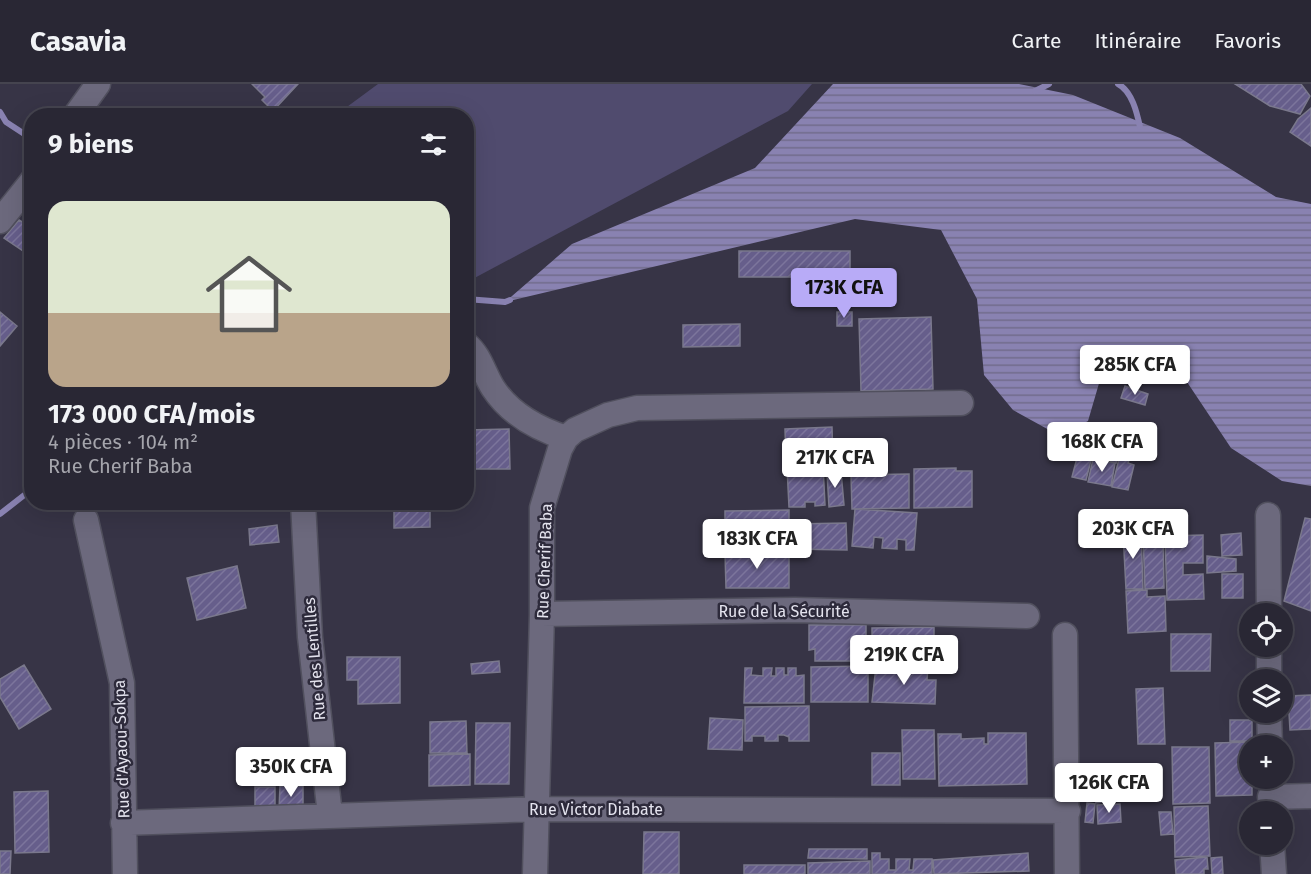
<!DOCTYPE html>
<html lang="fr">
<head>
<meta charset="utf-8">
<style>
	:root { --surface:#292734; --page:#312f3c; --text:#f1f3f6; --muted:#a5a5ac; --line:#45444f; --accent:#b8abf7 }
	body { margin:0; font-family:"Fira Sans",sans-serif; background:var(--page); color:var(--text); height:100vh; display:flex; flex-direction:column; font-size:22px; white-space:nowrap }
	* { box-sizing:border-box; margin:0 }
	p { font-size:20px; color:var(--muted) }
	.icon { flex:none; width:33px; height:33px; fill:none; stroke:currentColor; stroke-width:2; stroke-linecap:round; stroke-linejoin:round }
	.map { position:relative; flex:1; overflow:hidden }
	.panel { position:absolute; left:24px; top:24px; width:450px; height:402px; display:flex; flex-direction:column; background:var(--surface); border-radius:24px; box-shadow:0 6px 24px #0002,0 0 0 2px var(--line) }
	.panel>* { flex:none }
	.tools { position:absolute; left:1239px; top:519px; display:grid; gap:12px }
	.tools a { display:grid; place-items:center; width:54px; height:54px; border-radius:50%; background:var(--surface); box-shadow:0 6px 24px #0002,0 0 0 2px var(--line); font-size:30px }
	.price { position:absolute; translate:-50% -51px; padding:0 14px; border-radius:6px; background:#fff; color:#222; font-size:20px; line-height:39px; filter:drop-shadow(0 2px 3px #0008) }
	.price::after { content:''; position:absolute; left:50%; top:36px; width:18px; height:14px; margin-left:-9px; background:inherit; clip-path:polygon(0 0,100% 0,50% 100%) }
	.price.current { background:var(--accent); color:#111 }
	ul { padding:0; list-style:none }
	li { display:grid; align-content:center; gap:12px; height:318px; padding:0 24px }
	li+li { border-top:2px solid var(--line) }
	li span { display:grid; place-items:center; height:186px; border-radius:18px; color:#555 }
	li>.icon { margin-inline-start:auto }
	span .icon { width:108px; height:108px; fill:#fffc; stroke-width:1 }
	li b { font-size:26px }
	h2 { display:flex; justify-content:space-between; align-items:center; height:72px; padding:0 24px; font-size:26px }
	header { display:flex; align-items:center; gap:36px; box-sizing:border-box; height:84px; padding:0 30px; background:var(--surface); border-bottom:2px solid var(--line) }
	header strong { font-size:28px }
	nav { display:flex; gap:33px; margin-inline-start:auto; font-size:21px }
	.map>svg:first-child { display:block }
</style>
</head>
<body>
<header>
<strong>Casavia</strong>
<nav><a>Carte</a><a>Itinéraire</a><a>Favoris</a></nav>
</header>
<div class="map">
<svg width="1311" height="790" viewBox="0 0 1311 790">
	<defs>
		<pattern id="water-rules" width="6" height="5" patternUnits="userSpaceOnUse" patternTransform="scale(1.5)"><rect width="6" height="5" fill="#8982b1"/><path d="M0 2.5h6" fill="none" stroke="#716c8c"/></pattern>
		<pattern id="building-hatch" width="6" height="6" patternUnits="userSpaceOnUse" patternTransform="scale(1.5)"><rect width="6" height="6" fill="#665e8b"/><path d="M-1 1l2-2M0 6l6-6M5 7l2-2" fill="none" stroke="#7c759c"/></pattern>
	</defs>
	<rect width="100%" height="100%" fill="#373446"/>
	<path fill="#504b6e" d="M378 0H812L788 27 467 198 466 32 336 31Z"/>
	<path fill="url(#water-rules)" d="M833 0H1019L1073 11 1180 54 1276 113 1311 120V402L1282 397 1231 364 1181 289 1150 266 1100 296 1088 337 1060 352 1013 326 984 291 977 215 941 146 855 135 505 218 572 160 755 84Z"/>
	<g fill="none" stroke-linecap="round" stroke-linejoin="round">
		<path stroke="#8982b1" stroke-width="6" d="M1118 0C1132 7 1137 29 1140 43
			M1035 7 1049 0
			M0 28 6 38 32 55
			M466 215 505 218 510 216
			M0 430 32 405"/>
	</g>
	<path fill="url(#building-hatch)" stroke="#7a788c" stroke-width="1.5" d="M252 0H298L273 27 262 16 265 13Z
		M1235 0H1301L1310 12 1300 30 1270 22Z
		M1311 24V62L1290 48 1298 35Z
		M19 136 32 144V173L4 154Z
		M739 167H850V193H739Z
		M0 228 17 242 0 262Z
		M837 228H852V242H837Z
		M931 233 933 305 861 307 859 235Z
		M740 240V262L683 263V241Z
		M1125 302 1148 310 1145 321 1121 314Z
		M832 343 833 378 786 379 785 345Z
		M509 345 510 385H466V346Z
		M1082 355 1095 359 1092 371 1087 370 1086 375 1091 376 1086 396 1072 393Z
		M1111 363 1120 366 1116 379 1108 377Z
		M1121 367 1131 369 1128 379 1134 381 1128 406 1112 403Z
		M1093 375 1115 379 1111 402 1088 398Z
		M823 381 825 421 815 422V418H805V423H789L787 383Z
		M956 384V387H972V423L914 424V385Z
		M841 387 844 421 829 423 827 388Z
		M909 390V424L852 425 851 391Z
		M394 418H430V443L394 444Z
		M855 425 917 429 914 466H906V456L897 455V465L882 464 883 454 874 453 873 464 852 462Z
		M789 426V463H725V427Z
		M1165 433V445L1136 446V434Z
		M1305 434 1311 435V527L1284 517Z
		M846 439 847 466 792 465V440Z
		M277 441 279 458 250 461 249 445Z
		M1141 447 1143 505H1126L1123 448Z
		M1241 449 1242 471 1222 472 1221 451Z
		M1143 450H1163L1164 504 1145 505Z
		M1203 451V479H1183V491L1203 490 1204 515 1167 516 1165 452Z
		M789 468V504H726L725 469Z
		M1207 472 1236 475V487L1207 489Z
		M237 482 246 524 197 536 187 494Z
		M1222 490H1243V514H1222Z
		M1147 506V513L1165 512 1166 547 1128 549 1126 507Z
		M809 541H866V577H815V565L809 566Z
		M934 543V580H889V570L882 571V580L872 581V544Z
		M1171 550H1211L1210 587H1171Z
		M347 573H400V619L358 620V596H347Z
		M499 577 500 588 472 590 471 580Z
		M24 581 51 625 19 645 0 613V595Z
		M868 582V618H811V583Z
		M876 582H900L899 595H903L904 583H928L927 596H936L935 620 872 618Z
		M745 584H752L751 591 763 592V584H772L771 592H776V584H784V591H788V584H796V592L804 591V619H744Z
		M1163 604 1165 660H1138L1136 605Z
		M1311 611V645L1290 646 1288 612Z
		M809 622V657H789V653L784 651H778V657H765V652H752V657H745V623Z
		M710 634 743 636 742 666 708 665Z
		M1230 636H1252V657H1230Z
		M466 637 467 669H430V638Z
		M476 639H510L509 700H475Z
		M902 646H934L935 695H903Z
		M988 649H1026L1027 700 939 702 938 650H961V655L984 654V660H988Z
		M1251 658 1250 694H1252V711L1216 712 1215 659Z
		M1172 663H1209L1210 719 1173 720Z
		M872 669H900V701H872Z
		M470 670V701L429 702V671Z
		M280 702H303V726H279Z
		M255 703H275V724L255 725Z
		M1110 703 1112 717 1096 719 1094 705Z
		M48 707 49 768 15 769 14 708Z
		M1087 719 1095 720 1093 739 1085 738Z
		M1120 720 1121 738 1098 740 1097 721Z
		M1208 722 1210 772 1175 773 1174 723Z
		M1159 728H1171L1173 750 1161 751Z
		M644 748H679V790H643Z
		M809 765H867V775L808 774Z
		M0 767H11L10 790H0Z
		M872 769H880V775H889V786H896V775H910L909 786H913L914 775H932V790H872Z
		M1028 769 1029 787 934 790 933 776Z
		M1207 773 1208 785H1204V790H1176L1175 776Z
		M1222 773 1223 790H1212L1211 774Z
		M870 777V790H808V779Z
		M744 781H805V790H744Z"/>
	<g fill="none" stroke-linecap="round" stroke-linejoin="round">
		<g stroke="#51505e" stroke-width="27">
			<path id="street" d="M75 32 98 0
				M0 137 32 97
				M466 260C480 271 484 290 493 304 510 330 538 345 566 354
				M303 418 310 553 330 731
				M1268 431 1269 530
				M86 436 122 599 125 790
				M542 530 795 526 1027 532
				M1065 551 1067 790
				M1269 562V596
				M1269 628 1270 662
				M1270 713 1311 712
				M123 739 537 725 1068 727
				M1272 760 1274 790
				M535 790 542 530V424L560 365 566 354 575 346 608 331 637 324 961 319"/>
		</g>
		<use href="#street" stroke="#6c697d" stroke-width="24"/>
	</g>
	<g text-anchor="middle" stroke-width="5" stroke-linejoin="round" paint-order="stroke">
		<g font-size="16" fill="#e4e3ee" stroke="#2d2a3b">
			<text transform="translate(544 477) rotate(-88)" y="6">Rue Cherif Baba</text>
			<text x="784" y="533">Rue de la Sécurité</text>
			<text transform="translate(314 575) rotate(-95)" y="6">Rue des Lentilles</text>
			<text transform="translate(121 665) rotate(-92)" y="6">Rue d'Ayaou-Sokpa</text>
			<text x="596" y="731">Rue Victor Diabate</text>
		</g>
	</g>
</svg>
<div class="tools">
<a><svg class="icon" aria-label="locate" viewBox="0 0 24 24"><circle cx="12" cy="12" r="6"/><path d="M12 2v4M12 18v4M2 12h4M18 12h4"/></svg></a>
<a><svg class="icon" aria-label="layers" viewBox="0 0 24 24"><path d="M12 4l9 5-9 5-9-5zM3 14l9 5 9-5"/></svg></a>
<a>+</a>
<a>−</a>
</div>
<b class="price current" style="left:844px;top:235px">173K CFA</b>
<b class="price" style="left:1135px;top:312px">285K CFA</b>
<b class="price" style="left:1102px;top:389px">168K CFA</b>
<b class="price" style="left:835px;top:405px">217K CFA</b>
<b class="price" style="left:1133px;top:476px">203K CFA</b>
<b class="price" style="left:757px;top:486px">183K CFA</b>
<b class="price" style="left:904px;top:602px">219K CFA</b>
<b class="price" style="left:291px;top:714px">350K CFA</b>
<b class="price" style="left:1109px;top:730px">126K CFA</b>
<section class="panel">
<h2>9 biens<svg class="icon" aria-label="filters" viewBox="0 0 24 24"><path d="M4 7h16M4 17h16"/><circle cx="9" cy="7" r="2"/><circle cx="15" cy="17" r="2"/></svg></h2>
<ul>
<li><span style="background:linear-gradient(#dfe7d0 60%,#b9a48a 0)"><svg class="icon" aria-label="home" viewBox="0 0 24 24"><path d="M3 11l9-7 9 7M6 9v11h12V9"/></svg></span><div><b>173 000 CFA/mois</b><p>4 pièces · 104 m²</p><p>Rue Cherif Baba</p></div></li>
</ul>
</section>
</div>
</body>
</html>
